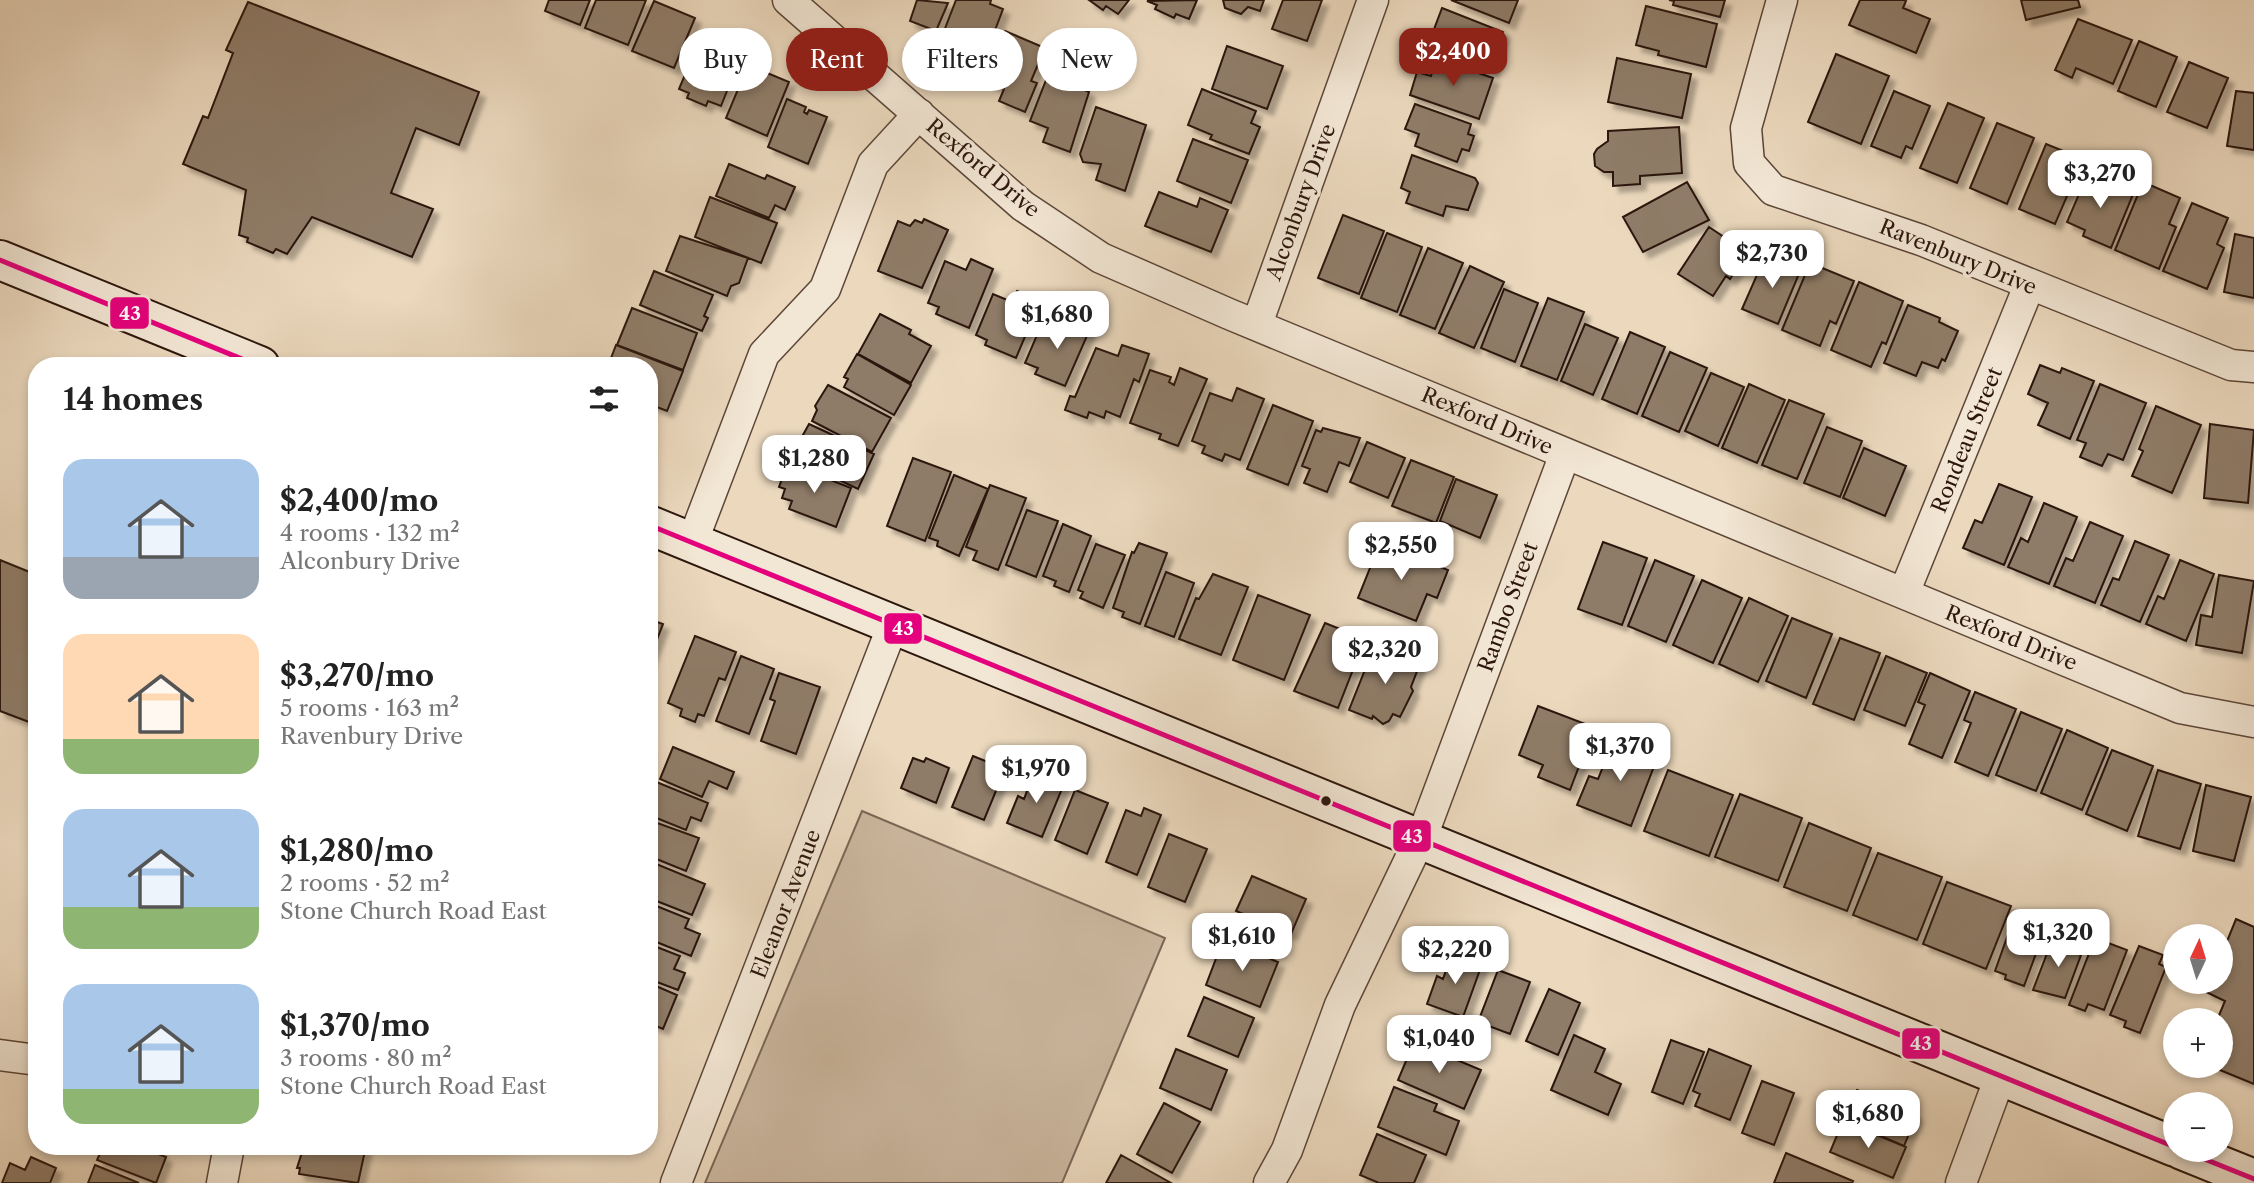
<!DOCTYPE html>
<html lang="en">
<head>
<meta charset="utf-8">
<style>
	:root { --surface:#fff; --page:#f2f2f2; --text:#222; --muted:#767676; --accent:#8f2418 }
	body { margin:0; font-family:"Libre Caslon Text",serif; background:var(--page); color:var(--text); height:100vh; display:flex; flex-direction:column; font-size:26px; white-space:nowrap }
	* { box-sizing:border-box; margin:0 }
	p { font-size:23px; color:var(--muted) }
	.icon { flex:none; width:38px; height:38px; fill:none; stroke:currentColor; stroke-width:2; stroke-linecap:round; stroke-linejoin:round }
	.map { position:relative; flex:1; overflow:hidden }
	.drawer { position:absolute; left:28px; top:357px; width:630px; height:798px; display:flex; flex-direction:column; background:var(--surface); border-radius:28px; box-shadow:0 4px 10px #0003 }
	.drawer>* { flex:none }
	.banner { position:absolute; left:679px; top:28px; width:665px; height:63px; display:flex; gap:14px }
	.needle { width:46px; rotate:4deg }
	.controls { position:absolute; left:2163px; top:924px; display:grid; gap:14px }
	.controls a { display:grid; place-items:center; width:70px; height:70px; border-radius:50%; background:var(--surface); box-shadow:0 4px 10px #0003; font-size:35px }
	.price { position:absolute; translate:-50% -60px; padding:0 16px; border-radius:14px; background:#fff; color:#222; font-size:23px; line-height:46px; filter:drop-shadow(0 2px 4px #0008) }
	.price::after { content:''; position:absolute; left:50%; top:42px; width:21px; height:16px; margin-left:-10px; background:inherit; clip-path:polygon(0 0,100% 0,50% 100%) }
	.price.selected { background:var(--accent); color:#fff }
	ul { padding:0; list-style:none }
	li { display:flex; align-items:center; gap:21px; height:175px; padding:0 35px }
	li span { display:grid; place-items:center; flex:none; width:196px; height:140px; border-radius:21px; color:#555 }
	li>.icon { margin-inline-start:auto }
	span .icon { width:84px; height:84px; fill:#fffc; stroke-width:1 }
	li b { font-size:30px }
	h2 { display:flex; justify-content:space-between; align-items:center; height:84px; padding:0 35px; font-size:30px }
	.tag { padding:0 24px; border-radius:32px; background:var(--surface); box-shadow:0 4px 10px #0003; font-size:24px; line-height:63px }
	.tag.selected { background:var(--accent); color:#fff }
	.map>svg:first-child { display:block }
</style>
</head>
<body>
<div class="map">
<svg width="2254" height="1183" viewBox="0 0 2254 1183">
	<defs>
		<filter id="shadow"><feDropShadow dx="6" dy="6" stdDeviation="2" flood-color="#0004"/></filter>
	</defs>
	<rect width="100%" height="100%" fill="#ebd8bd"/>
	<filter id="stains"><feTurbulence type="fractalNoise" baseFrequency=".00286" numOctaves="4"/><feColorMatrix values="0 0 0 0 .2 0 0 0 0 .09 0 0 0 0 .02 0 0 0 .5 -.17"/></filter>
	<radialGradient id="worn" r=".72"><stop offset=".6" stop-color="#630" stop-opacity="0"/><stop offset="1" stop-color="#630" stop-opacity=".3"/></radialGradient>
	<path fill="#cbb79f" stroke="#7c6656" stroke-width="2" d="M862 811 1165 938 1062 1183H705Z"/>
	<path fill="#8f7b68" stroke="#2c160c" stroke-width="2" filter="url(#shadow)" d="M549 0H590L580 25 545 11Z
		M596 0H646L628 45 585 28Z
		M917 0 948 3 936 31 910 21Z
		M956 0H991L990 4 1003 9 980 70 955 60 960 46 941 39Z
		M1089 0H1129L1118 14 1106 6 1103 10Z
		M1197 0 1189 19 1176 14 1174 18 1155 9 1157 5 1147 1Z
		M1223 0H1264L1260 11 1248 7 1241 14 1225 8Z
		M1283 0H1322L1307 41 1272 29Z
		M1451 0H1518L1509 23Z
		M1669 0H1725L1720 17 1673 5 1674 1Z
		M1860 0H1904L1906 1 1903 8 1930 19 1916 53 1849 25Z
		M2021 0H2078L2080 7 2026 20Z
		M654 1 695 18 674 68 632 51Z
		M248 2 479 92 459 145 416 128 391 193 433 209 412 257 312 217 287 254 276 249 273 253 247 242 248 238 239 235 246 190 183 164 203 116 208 118 233 53 226 50Z
		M1646 6 1717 24 1706 67 1658 55 1659 51 1636 45Z
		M1442 8 1503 32 1492 71 1445 52 1451 39 1433 32Z
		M2078 19 2132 40 2113 84 2076 68 2072 78 2055 70Z
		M1005 31 1045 48 1031 81 1037 83 1025 112 999 101 1004 89 984 81Z
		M721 39 744 48 721 106 708 101 706 106 687 98 689 93 679 89 698 44 716 51Z
		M2139 41 2177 57 2156 107 2118 91Z
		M1227 46 1283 66 1267 109 1212 89Z
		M1836 54 1889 76 1861 144 1808 122Z
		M1617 58 1691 74 1682 118 1608 102Z
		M1437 59 1493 78 1479 119 1410 95 1417 72 1431 76 1432 72 1428 70 1431 61 1435 63Z
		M2189 62 2228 78 2207 128 2167 112Z
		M748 65 789 82 767 136 726 118Z
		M1061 74 1078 82 1076 86 1089 92 1070 152 1043 142 1048 128 1030 121 1048 75 1059 79Z
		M1202 89 1256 111 1251 123 1260 127 1249 154 1210 139 1212 135 1188 125Z
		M1894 91 1930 106 1912 149 1906 146 1901 158 1871 146Z
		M2236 91 2254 93V150L2227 146Z
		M787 99 806 107 804 112 807 114 809 110 827 117 808 164 768 147Z
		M1948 103 1984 118 1957 183 1920 168Z
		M1415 104 1471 124 1468 134 1474 136 1469 151 1462 149 1457 162 1415 146 1419 134 1405 129Z
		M1096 107 1146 125 1125 191 1096 180 1101 164 1083 162 1080 154Z
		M1997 123 2034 138 2007 204 1970 188Z
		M1679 127 1682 173 1640 176V184L1613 186V172H1604L1595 166 1594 154 1597 149 1608 141V131Z
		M1193 139 1248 160 1231 203 1177 181Z
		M2046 144 2083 159 2055 224 2019 209Z
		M1412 155 1475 178 1478 183 1468 210 1446 206 1443 216 1406 203 1410 192 1401 188Z
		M729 164 765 179 767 175 795 187 785 210 775 205 769 218 716 196Z
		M2088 173 2134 192 2111 248 2083 236 2085 230 2067 222Z
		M1687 182 1709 220 1643 252 1623 217Z
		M2143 182 2180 198 2169 224 2176 227 2159 269 2115 250Z
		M1159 192 1197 207 1200 198 1228 210 1211 252 1145 226Z
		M710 197 777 223 761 263 695 237Z
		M2192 203 2228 218 2217 244 2224 248 2207 289 2163 271Z
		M1343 215 1384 231 1359 294 1318 278Z
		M924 219 948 230 922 288 878 271 898 221 910 226 915 220 922 223Z
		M1709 227 1748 253 1730 279 1726 276 1713 296 1678 274Z
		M1387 233 1422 247 1397 312 1361 298Z
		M2235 234 2254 238V298L2224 292Z
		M680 236 748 258 739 283 731 286 727 296 666 271Z
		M1428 248 1463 263 1435 329 1400 315Z
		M1771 257 1801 269 1778 324 1742 309 1760 268 1765 270Z
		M971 259 993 269 969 328 936 314 939 307 928 303 945 261 966 270Z
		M1810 263 1854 281 1836 324 1830 321 1820 346 1782 330Z
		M1470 266 1504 282 1474 348 1439 333Z
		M654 271 713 295 704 316 708 318 702 331 640 305Z
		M1859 282 1903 301 1886 344 1882 342 1871 367 1831 350Z
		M1504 289 1538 303 1515 362 1481 348Z
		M1017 291 1040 301 1016 358 985 345 987 340 976 335 993 294 1012 302Z
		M1548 298 1584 312 1557 380 1521 366Z
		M1908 305 1940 318 1939 322 1958 331 1945 361 1942 359 1938 368 1922 362 1916 376 1884 363Z
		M632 308 697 333 683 370 617 345Z
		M880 314 911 330 909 334 931 346 911 383 858 354Z
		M1068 319 1090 329 1065 386 1035 374 1038 368 1025 363 1043 321 1063 330Z
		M1585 324 1618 338 1593 395 1561 381Z
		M1630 332 1665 347 1637 414 1602 399Z
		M616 345 683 371 667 411 649 404V366H608Z
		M1122 345 1149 354 1139 382 1134 379 1120 417 1106 411 1104 418 1089 412 1087 418 1065 410 1070 396 1075 397 1096 348 1118 356Z
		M1670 352 1707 368 1679 432 1642 416Z
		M857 354 911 385 894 415 844 387 848 379 844 377Z
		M2040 365 2060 373 2062 368 2094 381 2070 439 2038 425 2048 403 2028 394Z
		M1180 368 1207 379 1178 446 1159 439 1161 434 1130 423 1150 370 1171 377 1169 382 1174 385Z
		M1711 373 1744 387 1718 446 1685 431Z
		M1749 384 1785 400 1757 463 1722 448Z
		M2100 384 2146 403 2123 460 2108 454 2102 466 2080 457 2086 443 2077 440Z
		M828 385 891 418 872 452 812 421 817 410 815 406Z
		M1237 388 1264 399 1240 460 1225 454 1222 461 1202 453 1205 446 1192 441 1210 393 1232 401Z
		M1789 400 1824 414 1797 479 1762 465Z
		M1273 405 1313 421 1288 485 1247 469Z
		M2156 406 2201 425 2172 493 2132 476 2143 451 2139 449Z
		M809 424 874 454 858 489 795 459 799 449 798 444Z
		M2210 424 2254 430 2248 503 2204 498Z
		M1827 427 1862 441 1840 497 1804 483Z
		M1323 428 1360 438 1349 466 1339 462 1327 492 1304 483 1310 469 1302 466 1316 430 1321 432Z
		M1367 442 1405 458 1388 498 1350 482Z
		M1864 448 1906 466 1885 516 1843 498Z
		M913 458 951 472 925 541 887 526Z
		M1411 460 1454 477 1436 523 1392 506Z
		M788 463 851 488 836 527 789 509 792 501 782 498 785 489 779 487Z
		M954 475 988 489 959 556 937 546 938 541 929 538Z
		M1456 479 1497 495 1480 538 1440 521Z
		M1999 484 2032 497 2004 565 1963 548 1975 520 1982 523Z
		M990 485 1026 498 998 570 973 560 977 551 966 547Z
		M2044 503 2077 517 2049 584 2008 567 2021 538 2028 542Z
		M1027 510 1058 521 1036 577 1006 565Z
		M2090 522 2123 536 2095 603 2054 586 2066 558 2073 561Z
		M1063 524 1091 536 1069 592 1054 586 1056 581 1043 576Z
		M2135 541 2169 555 2140 622 2101 605 2113 578 2119 580Z
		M1603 542 1647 558 1622 625 1578 609Z
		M1139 543 1167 553 1140 624 1122 617 1124 612 1113 608 1132 552 1134 553Z
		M1380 543 1448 570 1437 598 1427 594 1416 621 1358 598Z
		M1096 544 1125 555 1103 608 1080 598 1083 592 1078 590Z
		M0 560 37 575V725L0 711Z
		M1655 560 1694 576 1666 642 1628 626Z
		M2180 560 2214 574 2186 641 2146 624 2158 596 2164 599Z
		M1166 572 1194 583 1174 637 1145 626Z
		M1213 574 1248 587 1221 655 1179 639 1196 598 1199 599Z
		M2219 575 2254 581 2242 653 2196 645 2201 615 2212 617Z
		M1702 580 1742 598 1713 663 1673 645Z
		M1258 595 1310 615 1284 680 1233 660Z
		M1749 598 1788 616 1758 682 1719 664Z
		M1792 618 1832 634 1806 698 1766 681Z
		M649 619 663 624 649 660Z
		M1325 623 1365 639 1338 708 1294 691Z
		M695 636 736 652 725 680 719 678 704 716 698 714 695 722 680 716 682 709 668 703Z
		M1840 638 1880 653 1854 720 1813 704Z
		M1374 647 1421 661 1411 687 1413 691 1400 717 1393 714 1389 721 1383 724 1373 716 1372 719 1349 710Z
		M741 656 774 669 749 734 716 721Z
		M1886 656 1927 673 1905 726 1864 710Z
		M779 673 820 687 796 754 761 741 775 701 770 699Z
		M1930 673 1970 691 1942 758 1909 744 1925 705 1918 702Z
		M1975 692 2016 709 1988 776 1955 762 1971 723 1964 720Z
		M1538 706 1588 725 1575 758 1581 761 1570 790 1538 777 1543 765 1519 755Z
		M2021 712 2062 729 2036 791 1996 775Z
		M2067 730 2108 748 2082 810 2041 793Z
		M1614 739 1658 756 1631 826 1577 805 1589 776 1598 779Z
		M673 747 734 772 727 789 709 781 702 797 660 779Z
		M2112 750 2153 766 2127 831 2086 814Z
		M973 756 1005 769 984 820 952 807Z
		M913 758 924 762 926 758 949 768 936 803 901 788Z
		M1668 770 1733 795 1709 856 1644 831Z
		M2158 770 2201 784 2180 849 2138 836Z
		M1034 772 1064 784 1042 837 1007 823 1018 796 1024 799Z
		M649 779 708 803 701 821 691 817 686 830 649 815Z
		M2206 785 2251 797 2234 861 2193 851Z
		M1075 790 1108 803 1087 854 1055 840Z
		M1740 794 1802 818 1778 881 1715 857Z
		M1144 808 1161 815 1137 875 1106 862 1126 810 1141 816Z
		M649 820 699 838 686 871 649 856Z
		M1809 823 1871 848 1847 911 1784 887Z
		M1169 834 1207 849 1185 902 1148 887Z
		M1878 853 1942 877 1917 940 1853 915Z
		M649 861 705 884 692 915 649 898Z
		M1252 876 1306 899 1291 934 1236 911Z
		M1947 882 2011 906 1986 969 1923 944Z
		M649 903 689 919 685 928 700 934 691 956 649 939Z
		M2236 919 2254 927V1084L2210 1066H2221V1020H2217L2225 1001 2206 992 2210 982H2221V956Z
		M2028 926 2044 932 2024 986 2005 979 2006 975 1995 971 2010 929 2025 934Z
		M2054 935 2071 942 2068 950 2081 955 2065 998 2033 990Z
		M2095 938 2127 950 2104 1010 2088 1004 2085 1011 2069 1005Z
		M1223 940 1278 962 1260 1007 1206 985Z
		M649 944 680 956 674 969 685 973 678 990 649 979Z
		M2139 946 2163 955 2159 964 2166 967 2140 1033 2124 1027 2126 1021 2110 1015Z
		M1452 953 1482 964 1463 1017 1427 1004 1437 976 1443 979Z
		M1498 970 1530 982 1510 1034 1478 1022Z
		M649 983 677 995 663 1029 649 1023Z
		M1549 989 1580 1003 1558 1055 1526 1041Z
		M1204 997 1254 1018 1238 1057 1188 1036Z
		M1574 1035 1605 1049 1595 1072 1621 1084 1608 1115 1551 1090Z
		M1671 1040 1704 1052 1683 1104 1652 1092Z
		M1414 1042 1481 1070 1464 1109 1398 1080Z
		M1176 1049 1227 1070 1211 1110 1160 1088Z
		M1709 1049 1751 1066 1730 1120 1695 1106 1700 1094 1693 1091Z
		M1762 1081 1794 1093 1774 1145 1742 1133Z
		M1394 1087 1437 1104 1434 1111 1459 1121 1446 1155 1378 1127Z
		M1857 1090 1915 1114 1916 1117 1904 1146 1844 1120Z
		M1164 1103 1200 1122 1172 1173 1137 1154Z
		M1843 1121 1906 1147 1893 1178 1830 1152Z
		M1377 1134 1426 1155 1414 1183H1379L1360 1175Z
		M161 1146 158 1154 166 1157 156 1183 97 1160 102 1149 97 1146Z
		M366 1146 358 1183 299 1174 300 1168H297L303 1149 295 1146Z
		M1786 1153 1853 1181 1852 1183H1774Z
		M1121 1155 1171 1183H1106Z
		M31 1157 56 1168 50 1183H2L10 1163 25 1170Z
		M95 1165 139 1183H88Z"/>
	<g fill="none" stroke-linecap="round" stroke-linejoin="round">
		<g stroke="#5c4638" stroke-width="33">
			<path id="minor" d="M788 0 1023 206 1101 258 1229 314 2180 708 2254 722
				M1782 0 1746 128 1749 163 1773 190 1921 240 2231 365 2254 367
				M1257 324 1373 0
				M692 543 764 354 825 289 873 164 919 114
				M1904 593 2029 286
				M0 1055 37 1060
				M222 1183 229 1146
				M676 1183 893 625
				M1269 1183 1287 1150 1340 1005 1426 826 1565 454
				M1961 1183 2000 1077"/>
		</g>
		<g stroke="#2c160c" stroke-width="42">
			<path id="secondary" d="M0 260 260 366
				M649 525 2175 1147
				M2182 1150 2254 1179"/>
		</g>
		<use href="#minor" stroke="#f2e6d4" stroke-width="30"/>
		<use href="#secondary" stroke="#f2e6d4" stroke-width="38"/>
		<g stroke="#f2e6d4" stroke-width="10">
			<path id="bus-1" d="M0 260 259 366
				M649 525 2175 1147
				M2182 1150 2254 1179"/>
		</g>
		<use href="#bus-1" stroke="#e5007d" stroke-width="5"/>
	</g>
	<circle fill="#2c160c" stroke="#f2e6d4" stroke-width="2.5" cx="1326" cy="801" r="6"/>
	<g text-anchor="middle" stroke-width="7" stroke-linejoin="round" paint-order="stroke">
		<g font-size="21" fill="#2c160c" stroke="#f2e6d4">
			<text transform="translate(983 168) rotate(40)" y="7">Rexford Drive</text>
			<text transform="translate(1301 202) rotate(-70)" y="7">Alconbury Drive</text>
			<text transform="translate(1958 257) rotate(22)" y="7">Ravenbury Drive</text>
			<text transform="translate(1487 421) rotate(23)" y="7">Rexford Drive</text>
			<text transform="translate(1967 440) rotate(-68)" y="7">Rondeau Street</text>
			<text transform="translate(1508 607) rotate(-70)" y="7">Rambo Street</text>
			<text transform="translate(2011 638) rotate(22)" y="7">Rexford Drive</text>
			<text transform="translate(786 904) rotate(-69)" y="7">Eleanor Avenue</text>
		</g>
	</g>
	<g stroke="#f2e6d4" stroke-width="2.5">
		<rect x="109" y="296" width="41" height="34" rx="7" fill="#e5007d"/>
		<rect x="883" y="612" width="40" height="33" rx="7" fill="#e5007d"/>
		<rect x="1392" y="819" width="40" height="34" rx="7" fill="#e5007d"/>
		<rect x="1901" y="1027" width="40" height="33" rx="7" fill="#e5007d"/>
	</g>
	<g font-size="19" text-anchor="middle" font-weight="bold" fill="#fff">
		<text x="130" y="320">43</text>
		<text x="903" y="635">43</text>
		<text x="1412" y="843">43</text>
		<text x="1921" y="1050">43</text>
	</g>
	<rect width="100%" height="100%" filter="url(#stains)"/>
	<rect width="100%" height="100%" fill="url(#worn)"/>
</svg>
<div class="controls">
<a><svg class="needle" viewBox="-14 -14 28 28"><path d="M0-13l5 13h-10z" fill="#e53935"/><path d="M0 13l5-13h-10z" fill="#767676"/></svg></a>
<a>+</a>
<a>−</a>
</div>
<b class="price selected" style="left:1453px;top:88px">$2,400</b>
<b class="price" style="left:2100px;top:210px">$3,270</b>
<b class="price" style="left:1772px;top:290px">$2,730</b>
<b class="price" style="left:1057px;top:351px">$1,680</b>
<b class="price" style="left:814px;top:495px">$1,280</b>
<b class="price" style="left:1401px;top:582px">$2,550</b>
<b class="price" style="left:1385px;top:686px">$2,320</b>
<b class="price" style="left:1620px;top:783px">$1,370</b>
<b class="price" style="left:1036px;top:805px">$1,970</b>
<b class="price" style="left:2058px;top:969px">$1,320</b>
<b class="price" style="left:1242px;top:973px">$1,610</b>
<b class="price" style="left:1455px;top:986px">$2,220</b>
<b class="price" style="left:1439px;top:1075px">$1,040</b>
<b class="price" style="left:1868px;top:1150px">$1,680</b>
<div class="banner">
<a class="tag">Buy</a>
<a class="tag selected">Rent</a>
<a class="tag">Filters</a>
<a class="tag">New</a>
</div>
<section class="drawer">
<h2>14 homes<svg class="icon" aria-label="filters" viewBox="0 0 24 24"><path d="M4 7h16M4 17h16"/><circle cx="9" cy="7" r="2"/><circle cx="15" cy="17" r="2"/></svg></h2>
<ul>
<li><span style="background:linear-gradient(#a9c7e8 70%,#9aa5b1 0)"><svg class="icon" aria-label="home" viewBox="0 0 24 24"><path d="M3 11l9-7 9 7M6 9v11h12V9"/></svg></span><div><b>$2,400/mo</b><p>4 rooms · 132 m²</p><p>Alconbury Drive</p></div></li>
<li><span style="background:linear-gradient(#ffd9b3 75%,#8fb573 0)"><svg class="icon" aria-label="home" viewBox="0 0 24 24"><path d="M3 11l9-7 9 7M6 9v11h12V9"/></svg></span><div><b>$3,270/mo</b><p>5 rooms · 163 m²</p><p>Ravenbury Drive</p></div></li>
<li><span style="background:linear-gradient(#a9c7e8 70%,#8fb573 0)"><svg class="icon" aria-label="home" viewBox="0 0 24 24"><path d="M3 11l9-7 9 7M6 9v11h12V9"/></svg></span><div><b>$1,280/mo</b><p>2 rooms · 52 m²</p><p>Stone Church Road East</p></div></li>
<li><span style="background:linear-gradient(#a9c7e8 75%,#8fb573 0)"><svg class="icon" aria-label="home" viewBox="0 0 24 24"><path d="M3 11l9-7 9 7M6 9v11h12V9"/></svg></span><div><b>$1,370/mo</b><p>3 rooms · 80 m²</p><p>Stone Church Road East</p></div></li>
</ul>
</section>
</div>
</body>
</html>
